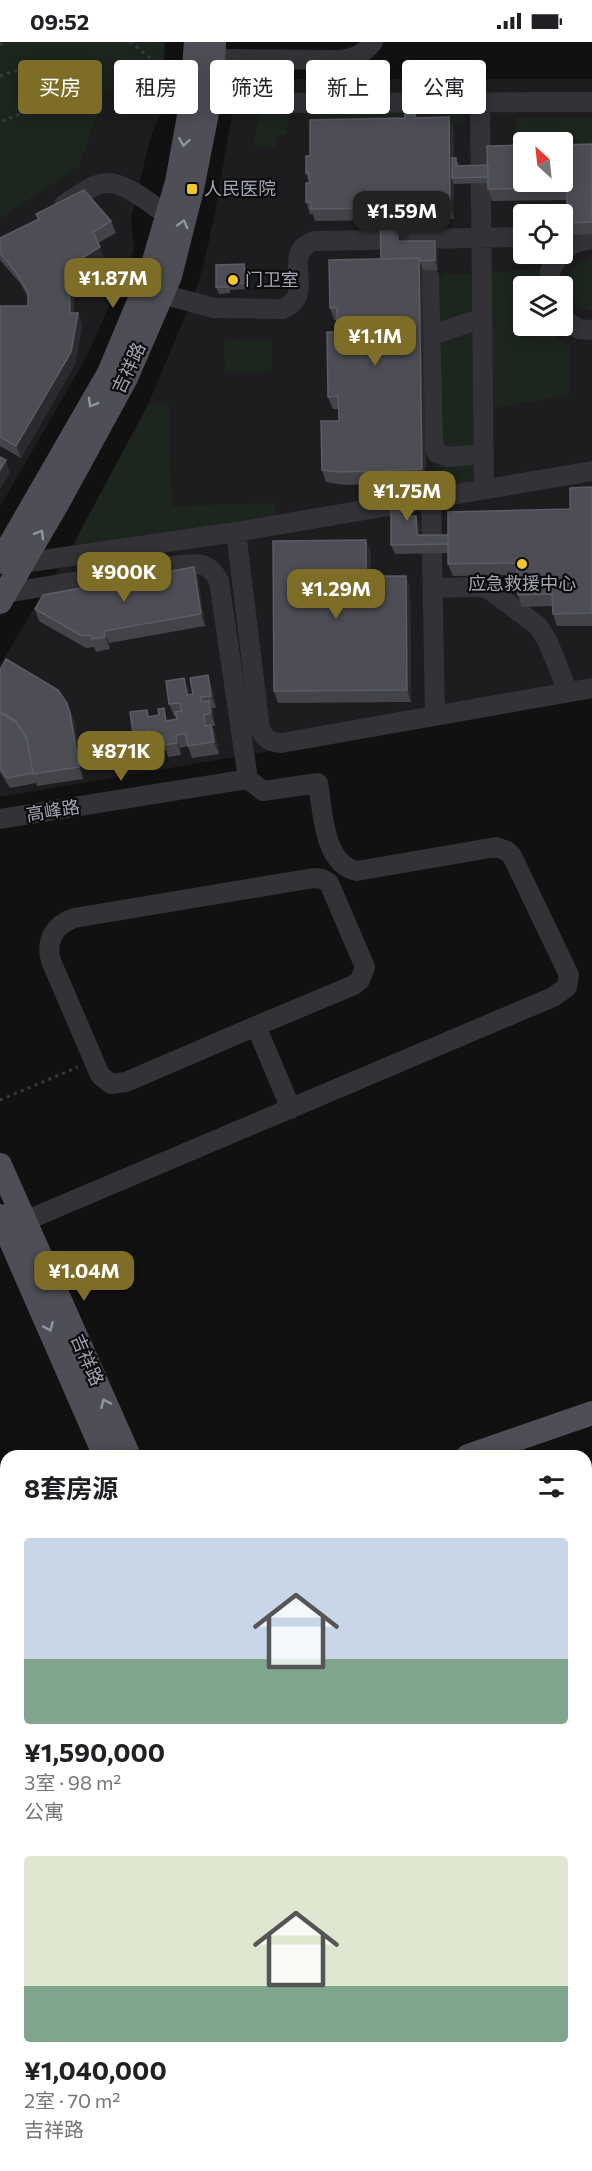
<!DOCTYPE html>
<html lang="zh">
<head>
<meta charset="utf-8">
<style>
	:root { --surface:#fff; --page:#f6f6f6; --text:#202124; --muted:#757577; --accent:#7e6d26 }
	body { margin:0; font-family:Commissioner,"Noto Sans SC",sans-serif; background:var(--page); color:var(--text); height:100vh; display:flex; flex-direction:column; font-size:22px; white-space:nowrap }
	* { box-sizing:border-box; margin:0 }
	p { font-size:20px; color:var(--muted) }
	.icon { flex:none; width:33px; height:33px; fill:none; stroke:currentColor; stroke-width:2; stroke-linecap:round; stroke-linejoin:round }
	.map { position:relative; flex:1; overflow:hidden }
	.sheet { position:absolute; left:0px; top:1408px; width:592px; height:722px; display:flex; flex-direction:column; background:var(--surface); border-radius:18px 18px 0 0; box-shadow:0 3px 15px #0003 }
	.sheet>* { flex:none }
	.top-card { position:absolute; left:18px; top:18px; width:556px; height:54px; display:flex; gap:12px }
	.needle { width:39px; rotate:333deg }
	.controls { position:absolute; left:513px; top:90px; display:grid; gap:12px }
	.controls a { display:grid; place-items:center; width:60px; height:60px; border-radius:6px; background:var(--surface); box-shadow:0 3px 15px #0003; font-size:30px }
	.price { position:absolute; translate:-50% -51px; padding:0 14px; border-radius:12px; background:var(--accent); color:#fff; font-size:20px; line-height:39px; filter:drop-shadow(0 2px 3px #0008) }
	.price::after { content:''; position:absolute; left:50%; top:36px; width:18px; height:14px; margin-left:-9px; background:inherit; clip-path:polygon(0 0,100% 0,50% 100%) }
	.price.current { background:#222; color:#fff }
	ul { padding:0; list-style:none }
	li { display:grid; align-content:center; gap:12px; height:318px; padding:0 24px }
	li span { display:grid; place-items:center; height:186px; border-radius:6px; color:#555 }
	li>.icon { margin-inline-start:auto }
	span .icon { width:108px; height:108px; fill:#fffc; stroke-width:1 }
	li b { font-size:26px }
	h2 { display:flex; justify-content:space-between; align-items:center; height:72px; padding:0 24px; font-size:26px }
	.tag { padding:0 21px; border-radius:6px; background:var(--surface); box-shadow:0 3px 15px #0003; font-size:21px; line-height:54px }
	.tag.current { background:var(--accent); color:#fff }
	.status { display:flex; justify-content:space-between; align-items:center; height:42px; padding:0 30px; background:var(--surface); direction:ltr }
	.status svg { height:16px; fill:currentColor }
	.map>svg:first-child { display:block }
</style>
</head>
<body>
<div class="status"><b>09:52</b><svg viewBox="0 0 49 12"><path d="M0 12V9h3v3zM5 12V6h3v6zM10 12V3h3v9zM15 12V0h3v12zM26 1h20v11H26zM47 4h2v5h-2z"/></svg></div>
<div class="map">
<svg width="592" height="2129" viewBox="0 0 592 2129">
	<rect width="100%" height="100%" fill="#111112"/>
	<path fill="#1d1d1f" fill-rule="evenodd" d="M238 37H592V654L0 755V623L75 499 148 363 195 250 204 222 216 165ZM524 100H562V140H524ZM524 172H562V212H524ZM524 244H562V284H524Z
		M106 48 163 49 162 69 150 97 131 177 134 207 88 312 0 465V177L79 125Z
		M207 2124H365L368 2129H210Z"/>
	<path fill="#1d251f" d="M0 0H165L163 49 106 48 79 125 0 177Z
		M459 68 464 73V83L314 84 313 73 315 70Z
		M267 71H288L287 93H276V105H254L258 76 261 73Z
		M516 76H592V109L563 110 562 100H524L523 110H516Z
		M592 217V269C559 264 559 221 592 217Z
		M539 228V244H524V284H555L556 296 570 304V353L493 366 490 230Z
		M445 232H470L473 234 474 264 463 274 444 281 437 278V237Z
		M471 289 474 291 475 401 469 406 442 405 439 305 443 300Z
		M272 297V329L225 330 224 298Z
		M169 362 172 464 275 461 276 476 78 504 75 499 148 363Z
		M467 421 475 425V438L471 442 415 454V445L436 441 435 423Z"/>
	<g fill="none" stroke-linecap="round" stroke-linejoin="round">
		<path stroke="#38383e" stroke-width="3" stroke-dasharray="3 4.5" stroke-linecap="butt" d="M130 0 158 22 177 21
			M0 3 5 0
			M0 34 46 19 66 26 73 39 63 54 0 80
			M0 1058 78 1025"/>
		<path stroke="#323237" stroke-width="20" d="M213 17 339 18C355 16 363 13 373 0
			M480 60 484 447
			M209 61 592 60
			M64 163C76 156 91 142 106 141 124 139 152 163 167 173
			M562 209 577 200 592 197
			M429 235 433 400 437 411 448 415 484 412
			M548 244 550 229 560 212
			M162 252 214 266 282 267C319 254 278 212 314 199L524 195
			M562 277 579 287 592 288
			M430 294 482 276
			M431 456 435 674
			M236 490 260 687C265 697 270 700 281 701L592 646
			M23 521 236 490 592 429
			M433 546 480 545 490 548 538 584 548 600 568 650
			M5 551 179 523C199 521 209 520 219 539L248 737 263 749 318 741C323 769 323 822 357 829L496 805 507 809 512 814 569 933 567 945 553 955 25 1179
			M0 777 248 737
			M256 984 126 1040 111 1042 100 1033 51 919C45 897 55 883 74 876L314 836 322 837 329 841 365 925 360 938 354 943 256 984 291 1067
			M0 1561 6 1558
			M0 1631 6 1629
			M411 2124 414 2129
			M56 2129 66 2124"/>
		<path stroke="#4e4e56" stroke-width="24" d="M0 520 109 331 150 233 177 140 191 63 196 0
			M0 560 56 464 126 336 170 234 192 147 209 61 213 29 214 0
			M0 1123 129 1414
			M0 1174 105 1414
			M468 1414 592 1371
			M0 1582 6 1579
			M0 1610 6 1608"/>
	</g>
	<path fill="#43434a" d="M415 72 417 76 454 88V116L459 122V124L488 123 592 102V192L572 193 567 181V158L492 159 488 147V141L454 142V177L401 178 402 199 438 208V228H423L426 439 403 440 404 474 420 483V493H448L570 467 592 445V584H557L553 572V564L522 565 518 553 517 533 453 534 448 522V511L395 512 391 503V441L345 443 326 440 322 428 339 379V367H333L328 355 337 290V278H334L330 266 381 217 380 178 315 179 313 172H310L306 160 309 141 306 131 310 114Z
		M36 172 111 179 116 191 98 201 104 217 73 236 74 271H78L82 283 75 322 21 416 0 404V264H28V255L20 241 0 218V196L38 177Z
		M247 228V247L230 248V251L219 252 216 245Z
		M371 510V534H406L410 546 411 660 278 661 274 649Z
		M194 525 198 537 205 584 109 601 110 607 96 610 94 605 86 606 39 579 35 567Z
		M0 628 72 673 75 683 83 737 37 744 36 741 10 746 0 730Z
		M184 636 189 653 212 645 216 666H212L215 684H212L216 695 219 712 192 716 188 704 180 706 181 713 168 715 166 708 160 709 161 720 141 723 137 711 135 695 133 691 147 668 149 675 169 678 177 677 176 674H174L169 662Z"/>
	<path fill="#2b2b2f" d="M449 75 454 88V136H452L454 142V177L450 165Z
		M398 169 401 178 402 209 398 199Z
		M435 199 438 208V228L435 218Z
		M100 205 104 217 73 236 74 283 70 271 69 224Z
		M419 216 423 228 426 439 422 427Z
		M244 222 247 228V247L245 241Z
		M78 271 82 283 75 322 21 416 16 404Z
		M6 418 10 431 0 447V428Z
		M400 431 403 440 404 484 400 474Z
		M416 474 420 483V503L417 493Z
		M366 498 371 510V547L366 534Z
		M194 525 198 537 205 584 201 572Z
		M406 534 410 546 411 660 407 648Z
		M104 589 109 601 110 607 105 595Z
		M208 633 212 645 216 666 211 654Z
		M184 636 189 648 191 665 187 653Z
		M209 659 213 671 215 684 211 671Z
		M67 661 75 683 83 737 79 725Z
		M211 683 216 695 219 712 214 700Z
		M176 693 180 706 181 713 177 701Z
		M155 697 160 709 161 720 157 708Z"/>
	<path fill="#4d4e55" stroke="#5b5c64" stroke-width="1.5" d="M405 72H415V76L449 75 450 165 311 167V160H306V141H310L309 131H306V114H310V78L405 76Z
		M592 102V180L567 181V146L488 147 487 104 524 103V140H562V103Z
		M452 116H456V124L488 123V135L452 136Z
		M84 148 111 179 93 190 100 205 69 224 70 271H78L71 310 16 404 0 395V264H28V250L15 229 0 211V196L39 177 36 172Z
		M380 169H398V199H435V218L420 219 419 216 381 217Z
		M419 216 422 427 340 430 322 428 321 379H339L338 354 328 355 327 290H337V266H330L329 218Z
		M244 222 245 241 228 242V245H216V223Z
		M0 415 6 418 0 428Z
		M391 431H400V474H416L417 493H448V502L391 503Z
		M592 445V571L553 572 552 552 518 553 517 521 448 522V470L570 467V446Z
		M366 498V534H406L407 648 274 649 273 499Z
		M194 525 201 572 104 589 105 595 92 597 90 593 82 594 35 567 43 553Z
		M6 617 58 648 67 661 70 671 79 725 33 732 27 696 16 679 0 669V628Z
		M208 633 211 654 200 655 201 660 209 659 211 671 204 673 205 684 211 683 214 700 188 704 186 692 176 693 177 701 164 703 163 696 155 697 157 708 137 711 135 696 150 693 149 688 133 691 130 670 147 668 148 675 159 673 158 667 164 666 166 679 177 677 175 670 182 669 180 661 169 662 166 639 184 636 187 653 193 652 190 636Z
		M0 671 17 681 27 698 33 731 7 736 0 726Z"/>
	<defs><path id="oneway-chevron" d="M-2-3.5L2.5 0L-2 3.5" fill="none" stroke-width="1.6" stroke-linecap="round" stroke-linejoin="round" transform="scale(1.5)"/></defs>
	<g stroke="#9194a0">
		<use href="#oneway-chevron" transform="translate(184 100) rotate(100)"/>
		<use href="#oneway-chevron" transform="translate(183 182) rotate(-75)"/>
		<use href="#oneway-chevron" transform="translate(92 361) rotate(120)"/>
		<use href="#oneway-chevron" transform="translate(40 492) rotate(-60)"/>
		<use href="#oneway-chevron" transform="translate(49 1285) rotate(66)"/>
		<use href="#oneway-chevron" transform="translate(105 1361) rotate(-114)"/>
	</g>
	<g fill="#f2c929" stroke="#0c0c0d" stroke-width="2">
		<rect x="186" y="141" width="12" height="12" rx="3"/>
		<circle cx="233" cy="238" r="6"/>
		<circle cx="522" cy="522" r="6"/>
	</g>
	<g text-anchor="middle" stroke-width="4.5" stroke-linejoin="round" paint-order="stroke">
		<g font-size="18" fill="#a2a5b3" stroke="#0c0c0d" text-anchor="start">
			<text x="204" y="153">人民医院</text>
			<text x="245" y="244">门卫室</text>
			<text x="522" y="548" text-anchor="middle">应急救援中心</text>
		</g>
		<g font-size="18" fill="#a2a5b3" stroke="#0c0c0d">
			<text transform="translate(129 326) rotate(-65)" y="6">吉祥路</text>
			<text transform="translate(53 769) rotate(-9)" y="6">高峰路</text>
			<text transform="translate(87 1318) rotate(66)" y="6">吉祥路</text>
		</g>
	</g>
</svg>
<div class="controls">
<a><svg class="needle" viewBox="-14 -14 28 28"><path d="M0-13l5 13h-10z" fill="#e53935"/><path d="M0 13l5-13h-10z" fill="#757577"/></svg></a>
<a><svg class="icon" aria-label="locate" viewBox="0 0 24 24"><circle cx="12" cy="12" r="6"/><path d="M12 2v4M12 18v4M2 12h4M18 12h4"/></svg></a>
<a><svg class="icon" aria-label="layers" viewBox="0 0 24 24"><path d="M12 4l9 5-9 5-9-5zM3 14l9 5 9-5"/></svg></a>
</div>
<b class="price current" style="left:402px;top:200px">¥1.59M</b>
<b class="price" style="left:113px;top:267px">¥1.87M</b>
<b class="price" style="left:375px;top:325px">¥1.1M</b>
<b class="price" style="left:407px;top:480px">¥1.75M</b>
<b class="price" style="left:124px;top:561px">¥900K</b>
<b class="price" style="left:336px;top:578px">¥1.29M</b>
<b class="price" style="left:121px;top:740px">¥871K</b>
<b class="price" style="left:84px;top:1260px">¥1.04M</b>
<div class="top-card">
<a class="tag current">买房</a>
<a class="tag">租房</a>
<a class="tag">筛选</a>
<a class="tag">新上</a>
<a class="tag">公寓</a>
</div>
<section class="sheet">
<h2>8套房源<svg class="icon" aria-label="filters" viewBox="0 0 24 24"><path d="M4 7h16M4 17h16"/><circle cx="9" cy="7" r="2"/><circle cx="15" cy="17" r="2"/></svg></h2>
<ul>
<li><span style="background:linear-gradient(#c9d6e8 65%,#7fa58c 0)"><svg class="icon" aria-label="home" viewBox="0 0 24 24"><path d="M3 11l9-7 9 7M6 9v11h12V9"/></svg></span><div><b>¥1,590,000</b><p>3室 · 98 m²</p><p>公寓</p></div></li>
<li><span style="background:linear-gradient(#dfe7d0 70%,#7fa58c 0)"><svg class="icon" aria-label="home" viewBox="0 0 24 24"><path d="M3 11l9-7 9 7M6 9v11h12V9"/></svg></span><div><b>¥1,040,000</b><p>2室 · 70 m²</p><p>吉祥路</p></div></li>
</ul>
</section>
</div>
</body>
</html>
